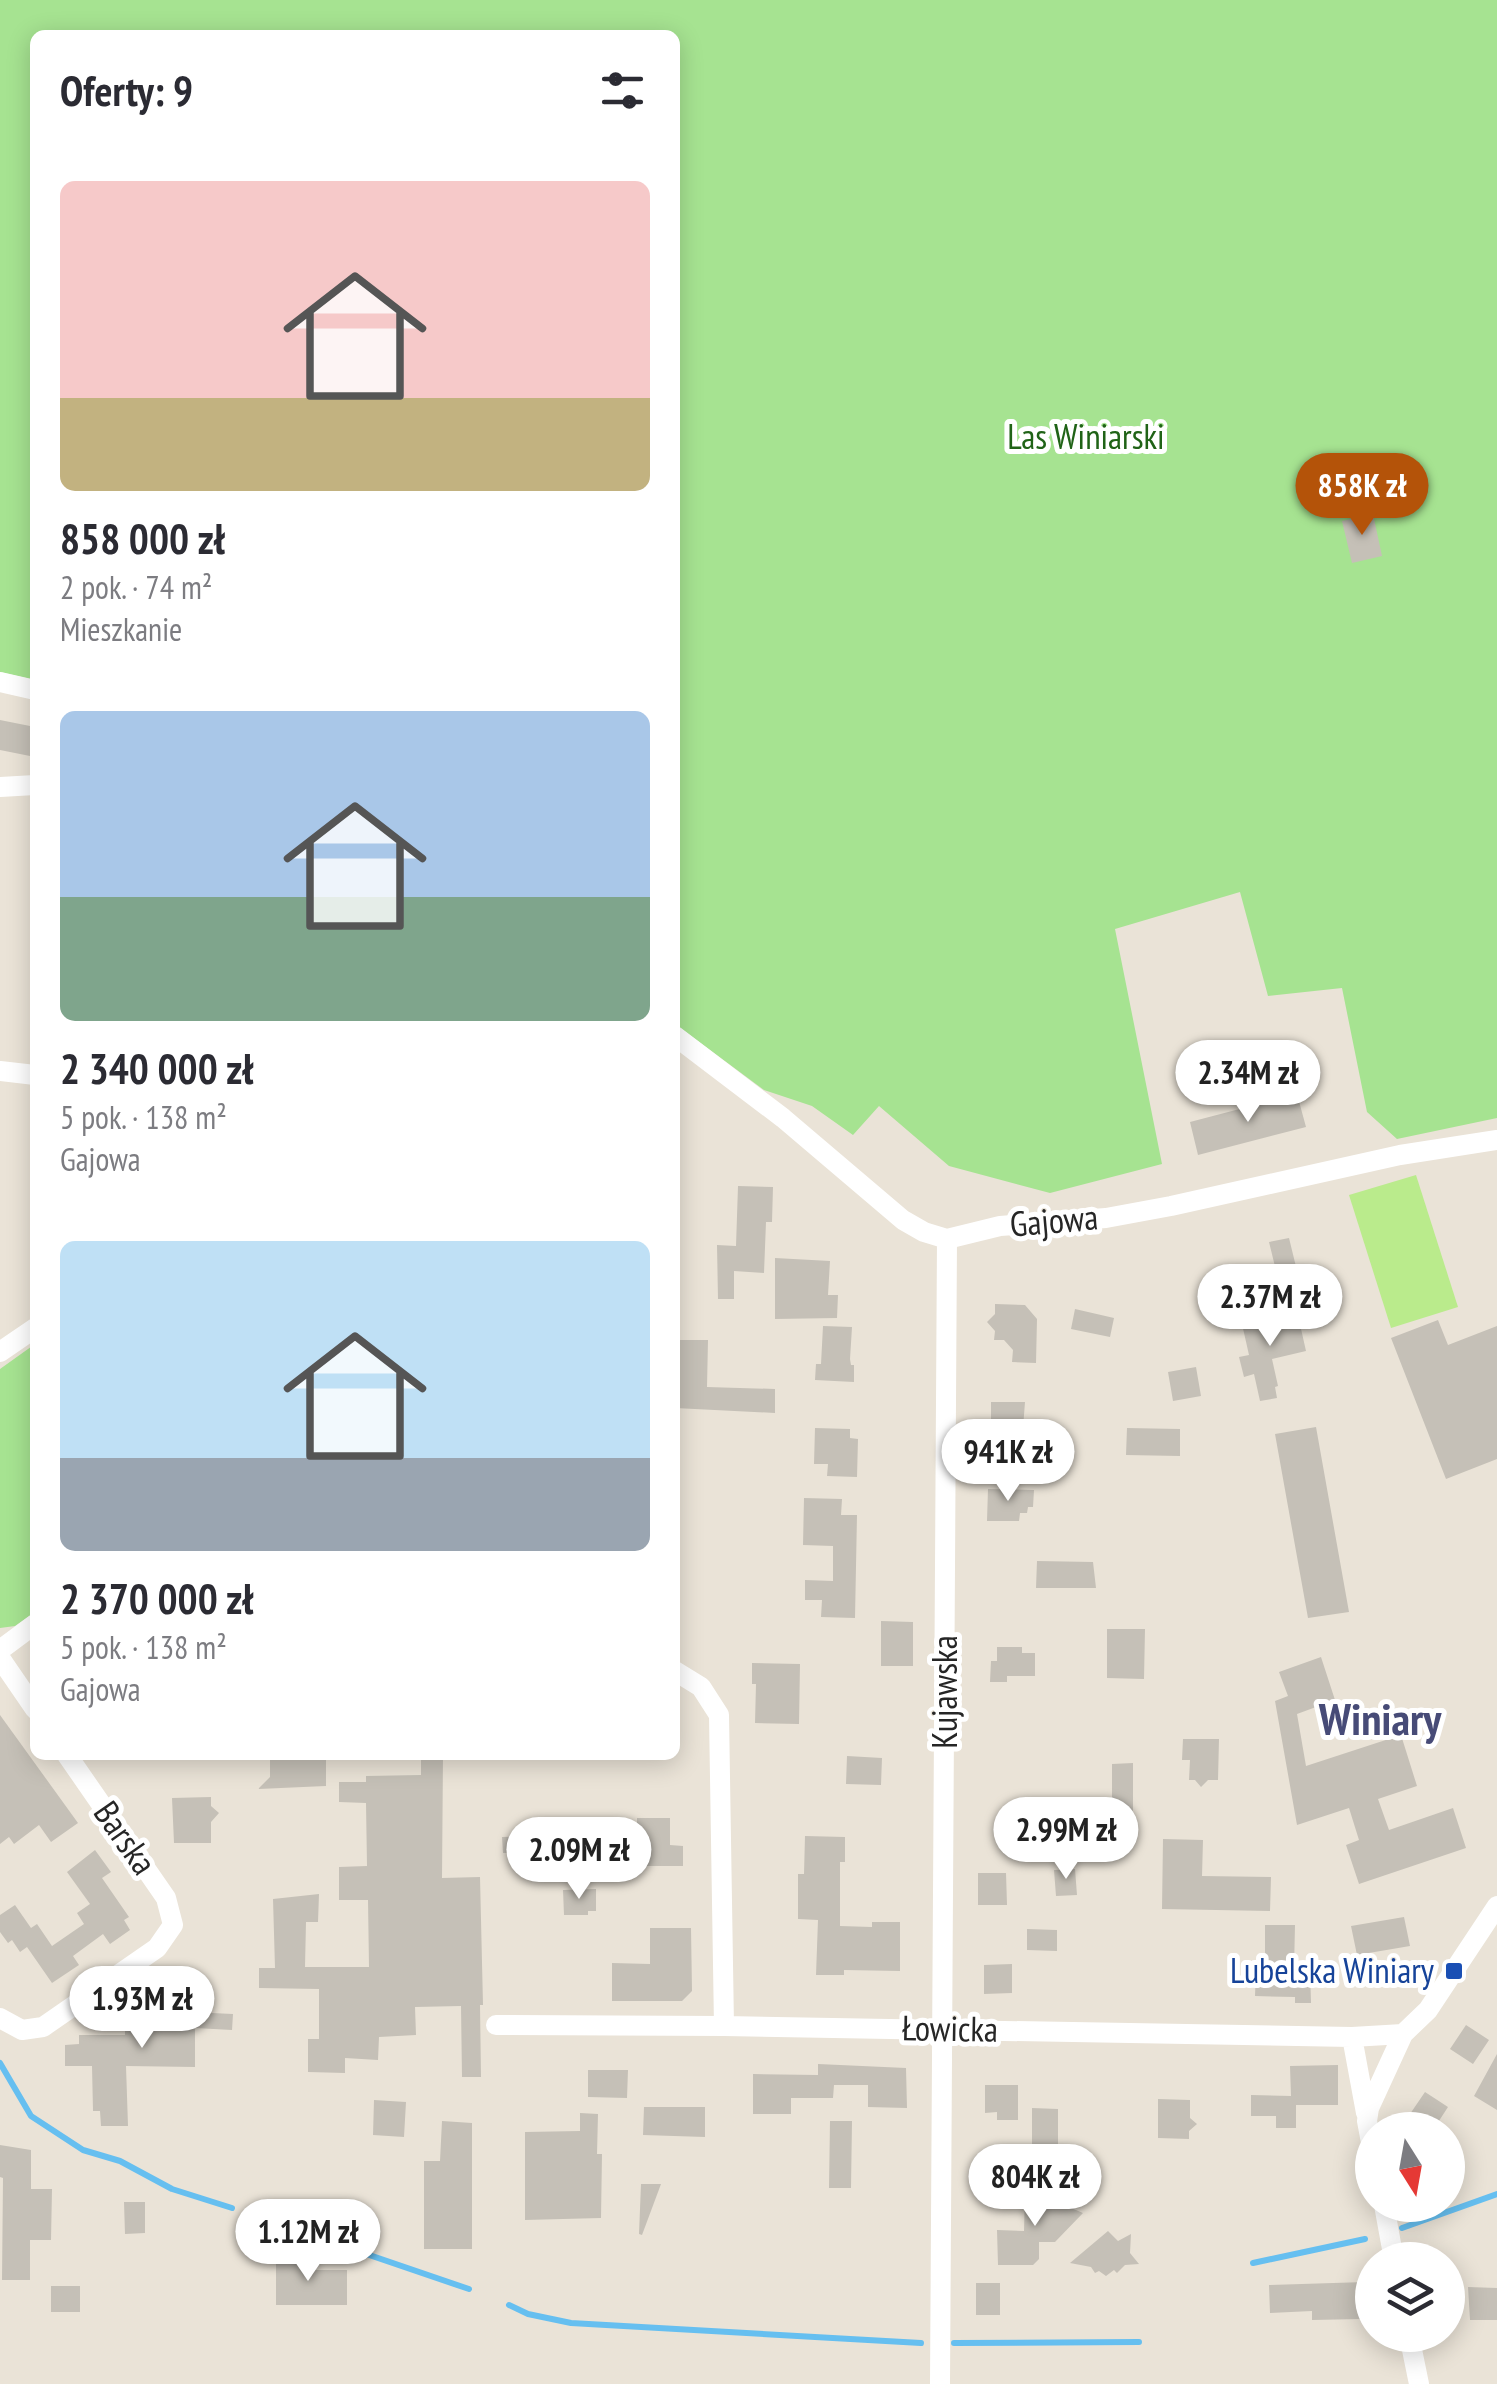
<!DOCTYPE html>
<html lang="pl">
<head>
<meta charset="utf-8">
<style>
	:root { --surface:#fff; --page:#f2f2f3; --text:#2b2b33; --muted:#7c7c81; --accent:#b45309 }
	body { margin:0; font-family:"PT Sans Narrow",sans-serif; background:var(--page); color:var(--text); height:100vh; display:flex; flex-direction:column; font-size:38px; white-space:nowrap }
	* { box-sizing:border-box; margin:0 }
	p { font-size:32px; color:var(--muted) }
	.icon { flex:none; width:55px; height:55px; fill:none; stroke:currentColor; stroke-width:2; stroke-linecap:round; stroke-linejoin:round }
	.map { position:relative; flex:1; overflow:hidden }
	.drawer { position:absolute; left:30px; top:30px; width:650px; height:1730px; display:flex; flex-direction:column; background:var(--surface); border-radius:15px; box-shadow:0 5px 25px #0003 }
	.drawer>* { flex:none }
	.needle { width:65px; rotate:169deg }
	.tools { position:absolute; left:1355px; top:2112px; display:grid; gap:20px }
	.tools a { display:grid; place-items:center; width:110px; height:110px; border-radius:50%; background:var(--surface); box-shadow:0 5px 25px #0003; font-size:50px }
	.price { position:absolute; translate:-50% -85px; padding:0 22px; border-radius:35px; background:#fff; color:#222; font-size:32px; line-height:65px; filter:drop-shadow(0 2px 5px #0008) }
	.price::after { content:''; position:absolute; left:50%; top:60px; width:30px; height:22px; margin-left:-15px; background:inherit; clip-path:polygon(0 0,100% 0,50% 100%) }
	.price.selected { background:var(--accent); color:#fff }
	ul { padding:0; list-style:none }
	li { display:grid; align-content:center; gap:20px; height:530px; padding:0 30px }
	li span { display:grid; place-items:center; height:310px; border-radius:15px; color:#555 }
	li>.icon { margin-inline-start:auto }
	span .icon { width:180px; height:180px; fill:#fffc; stroke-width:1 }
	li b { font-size:42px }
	h2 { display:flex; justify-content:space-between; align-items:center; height:120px; padding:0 30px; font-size:42px }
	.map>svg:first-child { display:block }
</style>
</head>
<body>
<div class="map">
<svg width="1497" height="2384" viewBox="0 0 1497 2384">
	<rect width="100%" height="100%" fill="#eae3d7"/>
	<path fill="#a6e391" d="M0 0H1497V1118L1397 1139 1367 1112 1342 988 1268 996 1240 892 1115 929 1162 1164 1050 1193 949 1166 879 1106 853 1135 812 1106 764 1090 675 1024V35H35V680L0 672Z
		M35 1344V1612L15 1626 0 1628V1369Z"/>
	<path fill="#baeb8c" d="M1416 1175 1458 1307 1391 1328 1349 1195Z"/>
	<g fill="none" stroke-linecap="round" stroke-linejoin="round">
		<path stroke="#66bff0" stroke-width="6" d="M0 2063 31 2116 83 2150 120 2161 172 2189 232 2208
			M252 2215 469 2289
			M1402 2228 1497 2194
			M1253 2263 1365 2239
			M509 2305 528 2314 571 2323 921 2343
			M954 2343 1139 2342"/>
	</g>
	<path fill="#c5c0b7" d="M1373 514 1382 556 1352 563 1342 521Z
		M0 720 35 727V757L0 750Z
		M1297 1094 1306 1127 1198 1155 1190 1122Z
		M738 1186 773 1187 772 1222H766L764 1273 734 1271V1299H718L717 1245 736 1246Z
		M1289 1238 1300 1283 1280 1287 1269 1242Z
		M775 1258 830 1261 828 1295H838L837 1318 775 1319Z
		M995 1304 1025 1305 1037 1319 1036 1363 1012 1362 1013 1350 1004 1340H994L995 1331 987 1322 995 1314Z
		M1075 1309 1114 1318 1110 1337 1071 1329Z
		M1297 1311 1306 1351 1272 1359 1278 1386 1275 1387 1277 1398 1260 1401 1254 1374 1244 1377 1239 1357 1249 1355 1242 1324Z
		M1438 1320 1448 1345 1497 1326V1459L1446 1479 1391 1338Z
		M823 1326 852 1327 850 1359 851 1365H854V1382L815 1380 816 1364H821Z
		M675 1340H708L707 1387 775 1389V1413L675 1408Z
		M1196 1367 1201 1396 1173 1401 1168 1372Z
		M991 1402H1025L1022 1441H991Z
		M1316 1427 1349 1612 1308 1618 1275 1434Z
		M815 1428 850 1429V1438L858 1439 857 1477 827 1476 828 1464H814Z
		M1127 1428 1180 1429V1456L1126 1455Z
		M988 1489 1034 1490 1033 1507H1028L1027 1513H1020L1019 1521H987Z
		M804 1498 842 1499 841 1515H857L855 1618 821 1617 822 1600H805V1580L833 1581V1546L803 1545Z
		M1037 1561 1093 1562 1096 1588H1036Z
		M881 1621 913 1622V1666H881Z
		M1107 1629H1145L1144 1679 1107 1678Z
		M997 1647H1022V1653H1035V1676H1007V1682H990L991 1661H997Z
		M1321 1657 1335 1700 1297 1714 1306 1766 1401 1735 1417 1786 1378 1799 1389 1830 1453 1808 1466 1848 1359 1884 1346 1845 1359 1840 1349 1808 1297 1825 1275 1701 1288 1696 1279 1672Z
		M752 1663 800 1664 799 1724 755 1723 756 1684H752Z
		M0 1715 78 1823 51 1842 39 1825 14 1844 9 1837 0 1844Z
		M1183 1739H1219L1218 1780H1208L1201 1787 1195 1780H1189L1190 1760H1182Z
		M302 1755H326V1786L258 1789 270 1777V1759H302Z
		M421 1755H443L442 1878 480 1877 483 2005H480L481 2077H462L461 2006 415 2007 416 2035 379 2037 378 2060 345 2058V2073L308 2072V2039H319V1989L259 1988V1968H275L273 1899 319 1894 318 1922H306L305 1967H369L368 1900H339V1867L367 1866 366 1803 339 1802V1782H366V1776L421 1775Z
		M847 1756 882 1758 881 1785 846 1784Z
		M1133 1763V1818H1112V1764Z
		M211 1797V1806L219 1813 211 1822V1843H174L172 1798Z
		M1054 1797V1800H1074V1818L1022 1820 1021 1799Z
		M637 1818H670V1845L683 1846V1866H633V1835H637Z
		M560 1835V1851L503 1853 502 1837Z
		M805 1836 845 1837V1862H840V1926L872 1927V1922H900V1971L844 1970V1975H816L818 1920 798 1919V1874H804Z
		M1163 1839 1203 1840 1202 1876 1271 1877 1270 1911 1162 1909Z
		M95 1850 111 1872 102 1878 129 1917 124 1920 130 1930 110 1944 103 1934 73 1956 79 1965 52 1983 27 1947 20 1952 12 1940 8 1943 0 1932V1915L15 1905 31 1928 37 1924 52 1946 84 1924 77 1913 90 1904 67 1872Z
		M1075 1869 1077 1895 1056 1896 1054 1870Z
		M978 1873H1006L1007 1905H978Z
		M596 1889V1911H588V1915H564L563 1890Z
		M1404 1917 1410 1946 1357 1955 1351 1926Z
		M1265 1925H1295L1294 1969H1310L1311 2003H1295V1997L1255 1996 1256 1969H1265Z
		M650 1928H691L692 1991 682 2001H612V1963L650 1964Z
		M1027 1929 1057 1930V1951L1027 1950Z
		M1012 1964V1993L984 1994V1965Z
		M171 1974H190V2012L233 2014 232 2030 195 2028V2067L126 2066 128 2126H101L100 2111H93L92 2066H65V2045L79 2044V2035H125V2024L171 2023Z
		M1466 2025 1489 2040 1473 2064 1450 2049Z
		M1497 2054V2110L1474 2096Z
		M818 2064 906 2068 907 2108 868 2107V2085H834L833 2098H791V2114H753V2074L818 2075Z
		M1338 2065V2105H1296V2128H1276V2116H1251V2095L1291 2096 1290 2066Z
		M588 2070H628L627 2098 588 2097Z
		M985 2085H1018V2120H997V2112L985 2113Z
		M1425 2092 1448 2107 1433 2130H1407L1415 2118 1410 2114Z
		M1158 2099 1190 2100V2118L1197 2124 1189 2131V2139L1158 2138Z
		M374 2100 406 2102 404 2137 373 2135Z
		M644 2107H705V2137L643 2135Z
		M1032 2108 1058 2109V2148H1032Z
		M580 2113 598 2114 597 2154H602L601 2218 525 2220V2132L580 2131Z
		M442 2121 472 2123V2249H424V2161H440Z
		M830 2121H852L851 2188H829Z
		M0 2145 31 2150V2189H52L51 2240H30V2280H2L3 2178 0 2177Z
		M641 2184H661L642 2235 639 2234Z
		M1025 2191H1057V2202L1083 2213 1055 2242H1039V2259L1033 2265H998L997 2230 1024 2231Z
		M124 2202H145V2233L125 2234Z
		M1108 2231 1118 2241 1131 2234 1130 2253 1139 2264 1125 2265 1117 2273 1114 2270 1106 2276 1099 2271 1095 2273 1091 2267 1070 2263Z
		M276 2254H301V2270H347V2305H276Z
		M1365 2282 1366 2300H1359L1360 2319 1312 2320V2311L1270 2313 1269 2285Z
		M976 2283H1000V2315H976Z
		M51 2286H80V2312H51Z
		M1468 2287 1497 2288V2320H1470Z"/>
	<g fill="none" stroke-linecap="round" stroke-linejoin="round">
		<path stroke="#fff" stroke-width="20" d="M0 682 35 690
			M0 787 35 785
			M675 1036 783 1118 903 1220 924 1232 947 1239 1000 1226 1106 1218 1171 1206 1400 1155 1497 1140
			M0 1071 35 1075
			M0 1352 35 1328
			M0 1650 35 1624
			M0 1658 35 1709
			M675 1671 701 1687 719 1715 724 2026
			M0 2018 22 2030 43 2027 157 1948 173 1925 166 1898 67 1755
			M496 2025 724 2026 1352 2037 1403 2034
			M1352 2037 1366 2113
			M1372 2148 1367 2121 1369 2108 1403 2034 1428 2010 1497 1906
			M1384 2205 1394 2260
			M1409 2335 1419 2384
			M940 2384 947 1239"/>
	</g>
	<rect fill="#1a4fb4" stroke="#fff" stroke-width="4" x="1444" y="1961" width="20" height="20" rx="5"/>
	<g text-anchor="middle" stroke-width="10" stroke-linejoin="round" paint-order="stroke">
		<g font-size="35" fill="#206317" stroke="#fff">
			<text x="1086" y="449">Las Winiarski</text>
		</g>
		<g font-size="35" fill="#262626" stroke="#fff">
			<text transform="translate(1054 1221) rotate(-5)" y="12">Gajowa</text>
			<text transform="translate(945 1692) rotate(-90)" y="12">Kujawska</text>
			<text transform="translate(125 1838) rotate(55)" y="12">Barska</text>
			<text transform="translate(950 2029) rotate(1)" y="12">Łowicka</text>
		</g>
		<g font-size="35" fill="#164399" stroke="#fff" text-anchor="end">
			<text x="1434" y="1983">Lubelska Winiary</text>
		</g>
		<g font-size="45" font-weight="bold" fill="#474b77" stroke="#fff">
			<text x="1380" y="1735">Winiary</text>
		</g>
	</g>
</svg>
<div class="tools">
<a><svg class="needle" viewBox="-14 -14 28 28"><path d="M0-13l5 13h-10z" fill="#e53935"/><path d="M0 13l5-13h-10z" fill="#7c7c81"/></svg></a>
<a><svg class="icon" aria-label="layers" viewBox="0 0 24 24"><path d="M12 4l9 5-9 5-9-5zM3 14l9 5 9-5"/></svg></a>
</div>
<b class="price selected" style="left:1362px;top:538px">858K zł</b>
<b class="price" style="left:1248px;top:1125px">2.34M zł</b>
<b class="price" style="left:1270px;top:1349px">2.37M zł</b>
<b class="price" style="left:1008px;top:1504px">941K zł</b>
<b class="price" style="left:1066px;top:1882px">2.99M zł</b>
<b class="price" style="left:579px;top:1902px">2.09M zł</b>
<b class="price" style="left:142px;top:2051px">1.93M zł</b>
<b class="price" style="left:1035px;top:2229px">804K zł</b>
<b class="price" style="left:308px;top:2284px">1.12M zł</b>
<section class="drawer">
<h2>Oferty: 9<svg class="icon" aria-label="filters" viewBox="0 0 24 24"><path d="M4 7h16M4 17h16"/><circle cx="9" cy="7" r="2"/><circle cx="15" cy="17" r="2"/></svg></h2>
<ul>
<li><span style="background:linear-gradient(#f6c9c9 70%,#c2b280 0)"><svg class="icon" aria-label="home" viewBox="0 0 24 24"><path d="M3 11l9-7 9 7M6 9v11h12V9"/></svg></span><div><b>858 000 zł</b><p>2 pok. · 74 m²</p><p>Mieszkanie</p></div></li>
<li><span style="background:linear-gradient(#a9c7e8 60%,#7fa58c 0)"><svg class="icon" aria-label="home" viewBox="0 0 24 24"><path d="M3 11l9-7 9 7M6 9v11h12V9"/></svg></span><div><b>2 340 000 zł</b><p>5 pok. · 138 m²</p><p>Gajowa</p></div></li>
<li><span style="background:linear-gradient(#bfe0f5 70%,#9aa5b1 0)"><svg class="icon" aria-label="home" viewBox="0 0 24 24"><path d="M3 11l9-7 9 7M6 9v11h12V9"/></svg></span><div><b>2 370 000 zł</b><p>5 pok. · 138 m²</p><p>Gajowa</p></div></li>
</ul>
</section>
</div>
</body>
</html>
